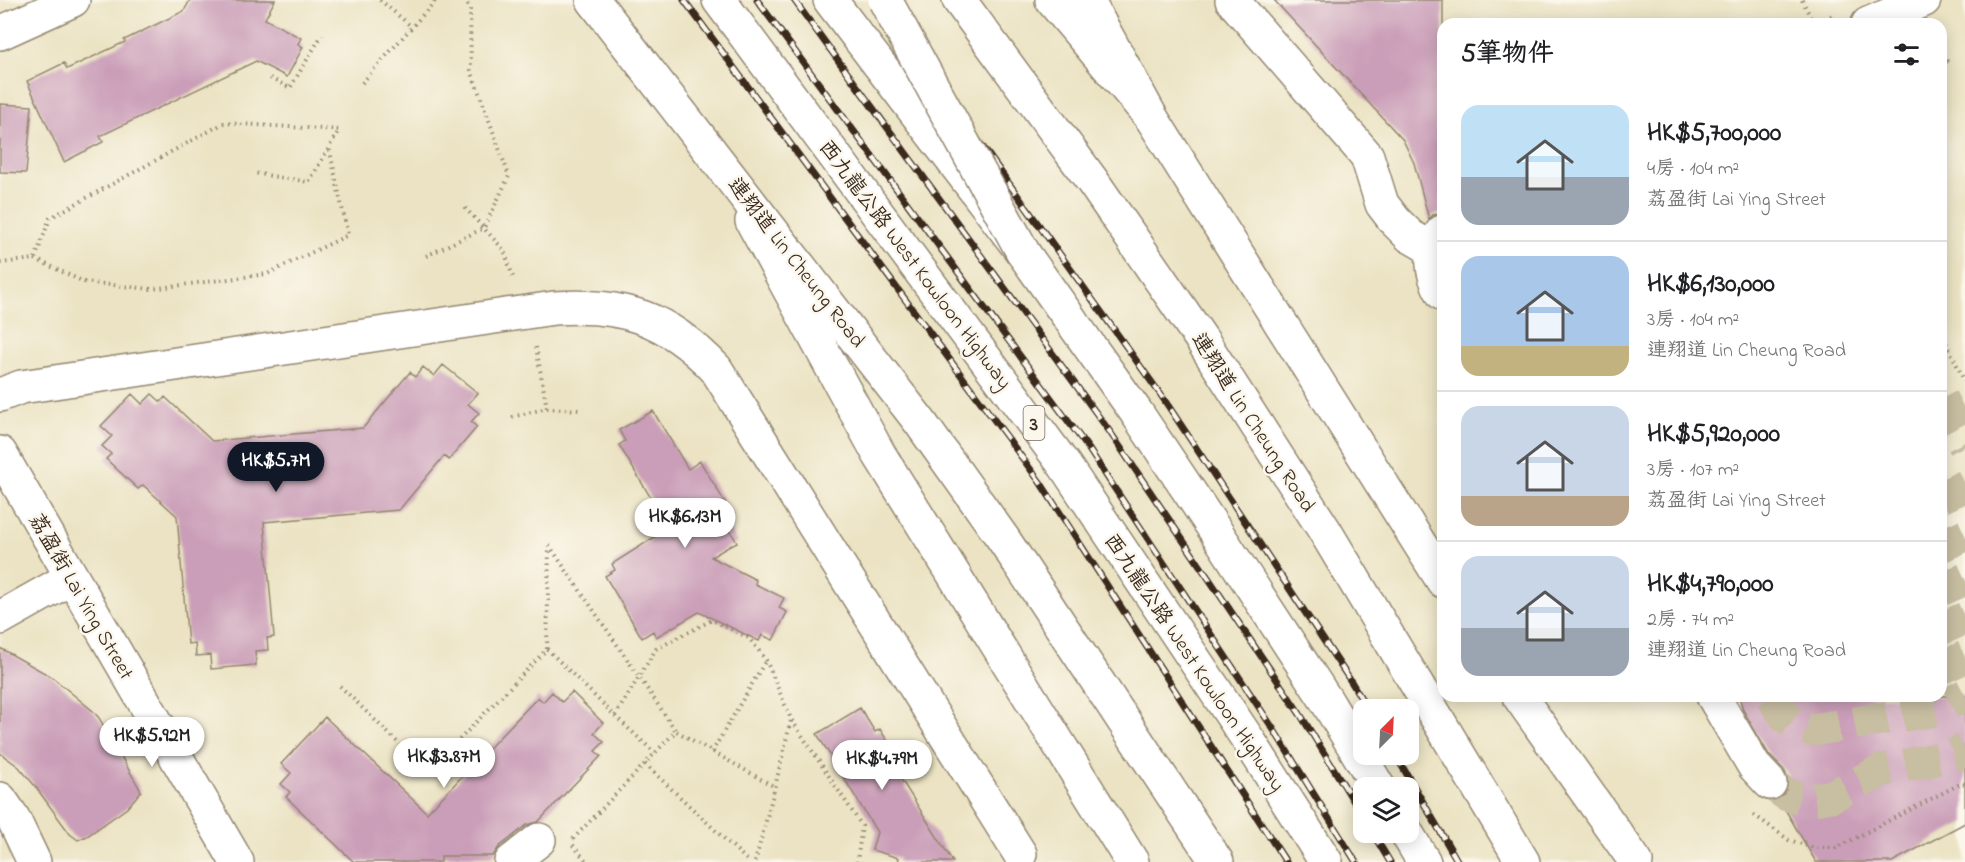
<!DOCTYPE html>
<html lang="zh-TW">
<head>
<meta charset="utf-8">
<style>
	:root { --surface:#fff; --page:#f2f2f2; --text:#202124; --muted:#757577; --line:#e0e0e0; --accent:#111827 }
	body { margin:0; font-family:"Indie Flower","LXGW WenKai TC",sans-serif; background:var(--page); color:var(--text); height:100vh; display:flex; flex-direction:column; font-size:22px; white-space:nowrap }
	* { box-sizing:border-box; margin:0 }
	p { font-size:20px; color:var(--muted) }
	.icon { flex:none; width:33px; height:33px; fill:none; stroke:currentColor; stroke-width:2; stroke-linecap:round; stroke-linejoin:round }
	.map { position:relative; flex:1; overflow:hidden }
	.side { position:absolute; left:1437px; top:18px; width:510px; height:684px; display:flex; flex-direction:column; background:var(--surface); border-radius:18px; box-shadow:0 3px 15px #0003 }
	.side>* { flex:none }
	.needle { width:39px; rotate:24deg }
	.buttons { position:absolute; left:1353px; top:699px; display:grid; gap:12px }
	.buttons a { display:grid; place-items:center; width:66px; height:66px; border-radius:12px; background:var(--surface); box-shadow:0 3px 15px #0003; font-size:30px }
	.price { position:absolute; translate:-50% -51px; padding:0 14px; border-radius:21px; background:#fff; color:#222; font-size:20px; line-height:39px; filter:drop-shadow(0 2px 3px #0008) }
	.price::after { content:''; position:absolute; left:50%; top:36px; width:18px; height:14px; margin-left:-9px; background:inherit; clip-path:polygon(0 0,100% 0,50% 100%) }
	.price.selected { background:var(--accent); color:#fff }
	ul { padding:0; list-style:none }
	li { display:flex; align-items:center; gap:18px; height:150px; padding:0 24px }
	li+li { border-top:2px solid var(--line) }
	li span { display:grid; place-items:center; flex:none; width:168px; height:120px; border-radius:18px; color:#555 }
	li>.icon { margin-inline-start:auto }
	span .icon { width:72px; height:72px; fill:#fffc; stroke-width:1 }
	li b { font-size:26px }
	h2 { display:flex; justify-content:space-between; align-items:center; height:72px; padding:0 24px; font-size:26px }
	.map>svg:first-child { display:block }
</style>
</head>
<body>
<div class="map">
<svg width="1965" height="862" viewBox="0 0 1965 862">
	<rect width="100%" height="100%" fill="#fbf7ec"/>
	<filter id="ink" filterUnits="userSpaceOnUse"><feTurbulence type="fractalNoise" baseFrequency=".0167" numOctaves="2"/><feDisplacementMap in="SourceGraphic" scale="12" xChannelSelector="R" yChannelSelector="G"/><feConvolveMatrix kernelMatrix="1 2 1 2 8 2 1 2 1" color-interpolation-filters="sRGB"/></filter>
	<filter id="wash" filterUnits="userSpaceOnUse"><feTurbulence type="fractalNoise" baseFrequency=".008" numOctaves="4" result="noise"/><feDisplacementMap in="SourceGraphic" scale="24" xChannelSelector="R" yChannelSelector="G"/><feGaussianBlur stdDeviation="1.35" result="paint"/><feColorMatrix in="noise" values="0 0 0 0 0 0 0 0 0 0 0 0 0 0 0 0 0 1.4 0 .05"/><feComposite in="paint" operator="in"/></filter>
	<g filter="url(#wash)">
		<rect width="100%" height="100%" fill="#ebe3c3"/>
		<g id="blocks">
			<path fill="#ca9eb8" d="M190 0H275L265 19 301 38 298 44 303 47 287 77 256 61 100 136 103 142 64 162 27 81 64 63 67 69 125 42 124 40 184 11Z
				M1274 0H1443V213L1433 215 1429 219 1414 163 1403 140Z
				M0 104 32 106 26 173 0 172Z
				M443 365 478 393 468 404 479 413 471 422 477 427 449 460 444 456 399 510 264 522 274 637 267 638 268 650 255 651 256 665 211 669 210 655 196 656 195 643 188 644 177 516 143 485 138 489 106 459 111 454 102 446 112 436 101 426 132 394 142 404 152 394 161 402 165 397 212 441 363 428 410 372 415 377 423 367 434 376Z
				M653 411 688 469 700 461 734 517 725 523 737 542 711 557 756 580 755 584 784 598 779 608 787 612 773 640 762 635 759 641 699 612 656 637 653 631 642 638 605 576 615 570 612 564 669 528 619 445 625 441 619 430Z
				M0 648 52 677 93 711 99 718 141 791 127 808 87 836 78 840 70 834 35 786 19 767 0 753Z
				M552 692 562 702 572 692 603 723 594 733 604 742 595 751 601 756 538 822 527 825 499 847 493 856H441V862H354L286 797 290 792 281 784 291 773 281 764 325 717 427 813 538 697 543 702Z
				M1739 696H1965V823L1892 862H1816L1779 799 1788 789V778L1784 770 1769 755 1743 710Z
				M860 708 875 732 880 729 904 768 897 773 953 862H898L899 858 872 850 877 832 817 734Z"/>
		</g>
	</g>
	<g filter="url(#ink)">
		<use href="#blocks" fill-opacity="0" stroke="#938670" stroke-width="1.5"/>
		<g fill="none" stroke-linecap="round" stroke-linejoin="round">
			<path stroke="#c8bea2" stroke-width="33" stroke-dasharray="33 16" stroke-linecap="butt" d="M1941 399 1965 446
				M1941 497 1965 486
				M1941 546 1965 535
				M1941 590 1965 579
				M1941 629 1965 618
				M1941 668 1965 657
				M1772 696C1785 716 1787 725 1812 730L1936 710 1965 695
				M1770 783 1787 795 1809 800 1832 796 1883 770 1955 755 1965 749"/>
			<g stroke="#938670" stroke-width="36">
				<path id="minor" d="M1232 0 1367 156 1382 204 1395 221 1410 236 1434 250
					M1868 24 1924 0
					M0 33 73 0
					M1442 232C1428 252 1431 274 1443 294
					M0 395 21 387 554 308C624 303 667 318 716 369L1020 854
					M0 453 237 862
					M0 618 71 578
					M1713 696 1754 766 1770 783
					M0 799 13 818 34 862
					M511 862 539 840"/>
			</g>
			<g stroke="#938670" stroke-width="36">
				<path id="major" d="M1087 0 1151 117 1443 581
					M752 221 879 454 1132 862
					M1519 696 1636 862"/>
			</g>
			<g stroke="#938670" stroke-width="36">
				<path id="highway" d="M593 0 920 422 1004 540 1217 862
					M719 0 1065 466 1251 744 1326 862
					M830 0 1024 254 1136 412 1213 527 1326 700 1379 788
					M959 0 1093 182 1202 340 1325 531 1523 862
					M1052 0 1151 117
					M1406 832 1424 862"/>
			</g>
			<path stroke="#938670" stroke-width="4" stroke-dasharray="1.5 4.5" stroke-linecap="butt" d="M380 0 412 27
				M1814 24 1835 14
				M1941 60 1951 62
				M270 78 290 88 322 35
				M362 83 436 0
				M465 208 504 250 514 280
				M426 256 484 228 509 176 471 70 470 7 463 0
				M35 259 84 282 151 289 267 274 348 235 329 147
				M0 263 35 259 50 218 224 123 339 130 309 182 253 173
				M1941 332 1965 382
				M536 347 547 408
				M512 417 547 408 579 410
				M549 545 676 731
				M547 649 549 546
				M340 686 428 772 547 649 615 716 656 649 712 620 749 638 766 660 791 719 862 826 857 862
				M615 716 655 753
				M712 752 766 660
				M645 764 749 862
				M1754 815 1789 840 1814 848H1836L1962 783 1965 784
				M573 839 676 731 775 787
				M573 845 587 862
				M755 862 775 787 791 720"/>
			<use href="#minor" stroke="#fff" stroke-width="33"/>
			<use href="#major" stroke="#fff" stroke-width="33"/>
			<use href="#highway" stroke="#fff" stroke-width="33"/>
			<g stroke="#3b2a1e" stroke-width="7">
				<path id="rail" d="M684 0 1040 482 1286 862
					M757 0 1088 448 1274 730 1356 862
					M794 0 1110 432 1300 714 1364 818
					M877 0 1161 395 1352 683 1368 710
					M1395 754 1458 862
					M1372 832 1390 862"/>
			</g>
			<use href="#rail" stroke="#fbf7ec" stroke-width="4.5" stroke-dasharray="14" stroke-linecap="butt"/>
			<g stroke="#938670" stroke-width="36" stroke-linecap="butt">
				<path id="highway-bridge" d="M885 0 1024 254"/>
			</g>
			<path stroke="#938670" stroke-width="4" stroke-dasharray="1.5 4.5" stroke-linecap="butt" d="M1802 0 1814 24"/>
			<use href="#highway-bridge" stroke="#fff" stroke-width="33"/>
		</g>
	</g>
	<g text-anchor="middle" stroke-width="5" stroke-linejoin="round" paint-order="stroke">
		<rect fill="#fbf7ec" stroke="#75685c" stroke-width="1.5" x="1023.5" y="406" width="21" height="34" rx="4.5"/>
		<g font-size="20" font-weight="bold" fill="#3b2a1e">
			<text x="1034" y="430">3</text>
		</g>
		<g font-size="21" fill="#3b2a1e" stroke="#fbf7ec">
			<text transform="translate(797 262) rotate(52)" y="7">連翔道 Lin Cheung Road</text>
			<text transform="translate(916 264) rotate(53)" y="7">西九龍公路 West Kowloon Highway</text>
			<text transform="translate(1254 422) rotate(57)" y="7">連翔道 Lin Cheung Road</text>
			<text transform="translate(82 596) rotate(60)" y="7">荔盈街 Lai Ying Street</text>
			<text transform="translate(1195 662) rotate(56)" y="7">西九龍公路 West Kowloon Highway</text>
		</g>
	</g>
</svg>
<div class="buttons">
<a><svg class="needle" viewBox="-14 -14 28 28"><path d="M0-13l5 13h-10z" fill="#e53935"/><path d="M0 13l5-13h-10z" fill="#757577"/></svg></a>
<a><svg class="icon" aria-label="layers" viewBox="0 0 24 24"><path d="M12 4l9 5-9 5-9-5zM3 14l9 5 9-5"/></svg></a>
</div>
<b class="price selected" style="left:276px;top:493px">HK$5.7M</b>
<b class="price" style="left:685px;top:549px">HK$6.13M</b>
<b class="price" style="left:152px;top:768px">HK$5.92M</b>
<b class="price" style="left:444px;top:789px">HK$3.87M</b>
<b class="price" style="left:882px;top:791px">HK$4.79M</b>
<section class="side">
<h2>5筆物件<svg class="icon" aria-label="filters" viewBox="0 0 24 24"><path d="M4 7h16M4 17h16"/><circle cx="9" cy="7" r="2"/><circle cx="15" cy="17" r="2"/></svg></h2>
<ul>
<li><span style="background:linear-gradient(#bfe0f5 60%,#9aa5b1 0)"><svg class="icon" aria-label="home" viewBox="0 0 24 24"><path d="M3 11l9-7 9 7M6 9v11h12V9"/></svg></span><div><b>HK$5,700,000</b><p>4房 · 104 m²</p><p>荔盈街 Lai Ying Street</p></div></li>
<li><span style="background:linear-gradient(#a9c7e8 75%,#c2b280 0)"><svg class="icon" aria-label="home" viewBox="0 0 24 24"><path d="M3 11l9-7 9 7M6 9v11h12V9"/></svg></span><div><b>HK$6,130,000</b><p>3房 · 104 m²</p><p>連翔道 Lin Cheung Road</p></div></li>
<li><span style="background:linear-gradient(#c9d6e8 75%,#b9a48a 0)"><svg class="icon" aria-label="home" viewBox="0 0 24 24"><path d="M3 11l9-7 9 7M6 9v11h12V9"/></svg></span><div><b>HK$5,920,000</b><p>3房 · 107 m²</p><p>荔盈街 Lai Ying Street</p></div></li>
<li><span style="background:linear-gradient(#c9d6e8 60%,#9aa5b1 0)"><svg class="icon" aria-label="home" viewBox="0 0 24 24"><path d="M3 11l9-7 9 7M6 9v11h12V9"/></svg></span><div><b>HK$4,790,000</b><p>2房 · 74 m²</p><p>連翔道 Lin Cheung Road</p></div></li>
</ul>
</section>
</div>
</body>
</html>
